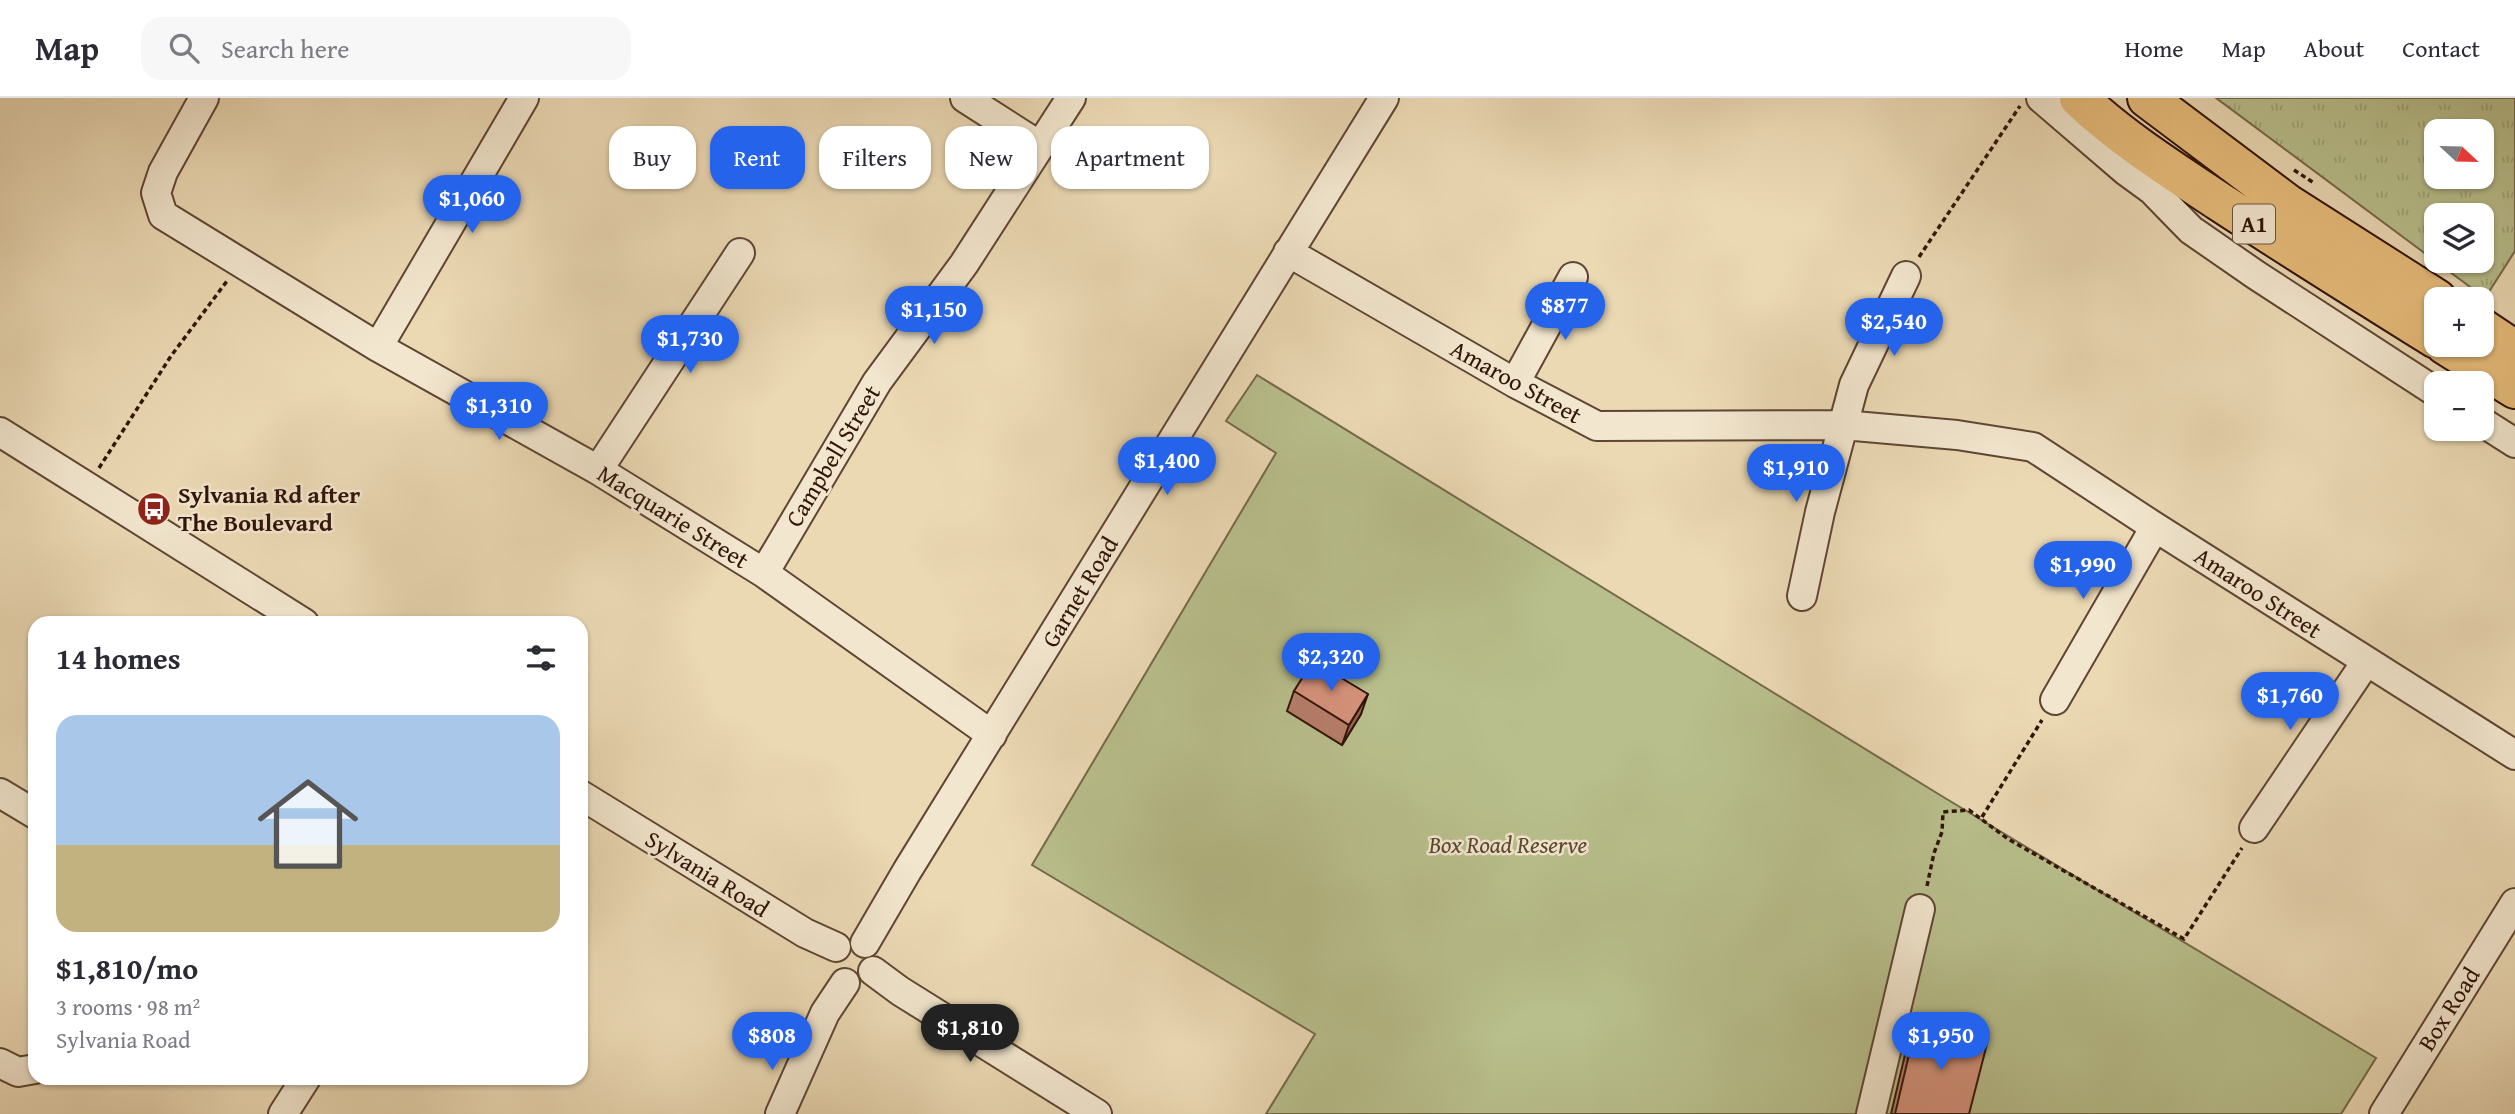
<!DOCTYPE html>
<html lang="en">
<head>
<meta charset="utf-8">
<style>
	:root { --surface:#fff; --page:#f7f7f7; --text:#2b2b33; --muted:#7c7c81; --line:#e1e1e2; --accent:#2563eb }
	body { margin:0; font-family:"Gentium Book Plus",serif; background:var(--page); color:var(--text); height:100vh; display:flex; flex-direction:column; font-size:26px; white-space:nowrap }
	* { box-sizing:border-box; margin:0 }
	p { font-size:23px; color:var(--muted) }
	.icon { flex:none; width:38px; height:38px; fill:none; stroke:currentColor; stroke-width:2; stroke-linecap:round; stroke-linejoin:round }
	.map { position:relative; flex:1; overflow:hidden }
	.panel { position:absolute; left:28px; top:518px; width:560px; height:469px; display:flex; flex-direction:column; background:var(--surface); border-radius:21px; box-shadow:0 2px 5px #0004 }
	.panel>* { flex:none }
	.banner { position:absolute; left:609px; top:28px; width:665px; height:63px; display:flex; gap:14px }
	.needle { width:46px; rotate:112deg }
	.tools { position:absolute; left:2424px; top:21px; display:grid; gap:14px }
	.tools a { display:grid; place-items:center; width:70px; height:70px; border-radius:14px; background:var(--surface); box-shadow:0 2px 5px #0004; font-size:35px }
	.price { position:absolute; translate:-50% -60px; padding:0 16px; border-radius:24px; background:var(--accent); color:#fff; font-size:23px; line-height:46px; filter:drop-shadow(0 2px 4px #0008) }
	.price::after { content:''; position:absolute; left:50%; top:42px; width:21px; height:16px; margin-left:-10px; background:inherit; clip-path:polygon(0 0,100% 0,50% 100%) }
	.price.current { background:#222; color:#fff }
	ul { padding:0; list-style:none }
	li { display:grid; align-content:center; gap:14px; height:371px; padding:0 28px }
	li span { display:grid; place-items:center; height:217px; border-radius:21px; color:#555 }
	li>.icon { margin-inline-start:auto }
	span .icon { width:126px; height:126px; fill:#fffc; stroke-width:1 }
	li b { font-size:30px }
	h2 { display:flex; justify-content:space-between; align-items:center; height:84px; padding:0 28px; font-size:30px }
	.tag { padding:0 24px; border-radius:21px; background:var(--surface); box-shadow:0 2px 5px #0004; font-size:24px; line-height:63px }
	.tag.current { background:var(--accent); color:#fff }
	header { display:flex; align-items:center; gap:42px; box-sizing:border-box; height:98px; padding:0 35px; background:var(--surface); border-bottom:2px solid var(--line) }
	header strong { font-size:33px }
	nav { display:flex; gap:38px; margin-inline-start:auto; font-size:24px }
	.search { width:490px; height:63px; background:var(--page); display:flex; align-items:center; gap:18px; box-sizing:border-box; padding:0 24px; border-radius:21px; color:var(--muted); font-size:26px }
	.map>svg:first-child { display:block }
</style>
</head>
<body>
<header>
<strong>Map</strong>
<div class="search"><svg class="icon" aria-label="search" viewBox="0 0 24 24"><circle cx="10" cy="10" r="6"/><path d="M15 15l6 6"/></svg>Search here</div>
<nav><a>Home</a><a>Map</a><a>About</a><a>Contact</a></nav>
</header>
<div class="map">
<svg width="2515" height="1016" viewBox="0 0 2515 1016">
	<defs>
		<pattern id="grass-tufts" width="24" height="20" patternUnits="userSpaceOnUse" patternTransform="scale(1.75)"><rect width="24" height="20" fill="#b8bf8c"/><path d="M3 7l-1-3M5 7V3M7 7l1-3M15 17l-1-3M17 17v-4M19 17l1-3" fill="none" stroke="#9ea377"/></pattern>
	</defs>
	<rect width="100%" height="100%" fill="#ebd9b4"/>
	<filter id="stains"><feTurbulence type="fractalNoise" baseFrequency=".00286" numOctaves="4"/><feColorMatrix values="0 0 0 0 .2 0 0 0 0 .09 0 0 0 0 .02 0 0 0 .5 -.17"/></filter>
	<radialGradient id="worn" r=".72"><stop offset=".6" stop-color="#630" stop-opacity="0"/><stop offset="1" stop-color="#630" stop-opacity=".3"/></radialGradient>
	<path fill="url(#grass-tufts)" stroke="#746a4a" stroke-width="2" fill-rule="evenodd" d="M2216 0H2515V153L2485 200ZM2436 33H2482V79H2436ZM2436 117H2482V163H2436Z"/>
	<path fill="#b8bf8c" stroke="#746a4a" stroke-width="2" d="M1257 277 1940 697 2376 960 2341 1016H1266L1315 936 1032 767 1276 355 1226 323Z"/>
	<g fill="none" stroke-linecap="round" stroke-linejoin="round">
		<g stroke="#5f4533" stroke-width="32">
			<path id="minor" d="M204 0 163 74 156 95 163 117 378 249 598 372 764 475 992 637
				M965 0 1040 48
				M2041 0 2126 73 2152 92 2191 132 2256 177 2436 294
				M1288 154 1515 285 1597 328 1843 327 1957 337 2033 349 2155 429 2515 657
				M378 249 524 0
				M1515 285 1573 179
				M2482 324 2515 345
				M0 334 304 525
				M598 372 740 155
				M764 475 877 284 964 166 1071 0
				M1802 498 1820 414 1854 287 1906 178
				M2055 602 2155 429
				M0 695 35 716
				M581 697 805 835 836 849
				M2254 730 2366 564
				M865 845 907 773 1384 0
				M873 873 900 893 1097 1016
				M0 965 18 974 35 971
				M283 1016 306 980
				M780 1016 825 915 845 885
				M1871 1016 1920 811
				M2384 1016 2515 805"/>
		</g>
		<g stroke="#301408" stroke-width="42">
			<path id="highway" d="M2079 0C2121 40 2172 72 2220 104 2292 151 2364 196 2436 241
				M2147 0 2288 106 2437 201
				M2482 230 2515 252
				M2445 247 2515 291"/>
		</g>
		<path stroke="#301408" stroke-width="3.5" stroke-dasharray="5 3.5" stroke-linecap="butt" d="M2294 72 2314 85
			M1919 159 2020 8
			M99 370 171 258 227 183
			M1982 719 2042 622
			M1927 788 1934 755 1942 734 1943 714 1969 712 2008 741 2184 841 2242 750"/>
		<use href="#minor" stroke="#f2e6ce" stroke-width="28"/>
		<use href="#highway" stroke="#e6bc7a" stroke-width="38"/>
	</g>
	<path fill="#b77e6a" stroke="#301408" stroke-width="2" d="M1294 593 1361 616 1342 647 1287 613Z
		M1917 923 1969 1016H1891L1907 948Z"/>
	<path fill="#956656" stroke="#301408" stroke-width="2" d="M1368 596 1361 616 1342 647 1349 627Z"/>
	<path fill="#d5927b" stroke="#301408" stroke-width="2" d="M1313 563 1368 596 1349 627 1294 593Z
		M1917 923 1988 942 1969 1016H1895Z"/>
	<defs>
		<g id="bus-disc" transform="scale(1.75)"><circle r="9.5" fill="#8f2418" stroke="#f2e6ce"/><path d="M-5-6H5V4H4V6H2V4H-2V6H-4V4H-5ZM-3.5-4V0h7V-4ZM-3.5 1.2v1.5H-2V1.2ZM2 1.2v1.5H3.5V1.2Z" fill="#fff"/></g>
	</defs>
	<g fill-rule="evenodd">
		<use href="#bus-disc" x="154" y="411"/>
	</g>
	<g text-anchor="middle" stroke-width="5" stroke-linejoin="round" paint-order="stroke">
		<rect fill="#f2e6ce" stroke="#6a5343" stroke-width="2" x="2233" y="106.5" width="42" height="39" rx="5"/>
		<g font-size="23" font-weight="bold" fill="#301408">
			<text x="2254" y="134">A1</text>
		</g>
		<g font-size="24" fill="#301408" stroke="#f2e6ce">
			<text transform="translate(1516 284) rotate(29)" y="8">Amaroo Street</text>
			<text transform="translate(833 358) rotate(-59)" y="8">Campbell Street</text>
			<text transform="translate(673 419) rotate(32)" y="8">Macquarie Street</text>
			<text transform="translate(1080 494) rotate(-59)" y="8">Garnet Road</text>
			<text transform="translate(2258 495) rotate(33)" y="8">Amaroo Street</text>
			<text transform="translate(707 776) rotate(32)" y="8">Sylvania Road</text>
			<text transform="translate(2449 911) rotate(-58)" y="8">Box Road</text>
		</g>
		<g font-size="24" font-weight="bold" fill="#301408" stroke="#f2e6ce" text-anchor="start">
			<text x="178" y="405">Sylvania Rd after<tspan x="178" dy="28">The Boulevard</tspan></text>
		</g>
		<g font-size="24" font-style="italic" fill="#594730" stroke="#f2e6ce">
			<text x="1508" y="755">Box Road Reserve</text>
		</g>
	</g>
	<rect width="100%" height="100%" filter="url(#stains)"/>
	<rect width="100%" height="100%" fill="url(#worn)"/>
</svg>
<div class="tools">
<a><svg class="needle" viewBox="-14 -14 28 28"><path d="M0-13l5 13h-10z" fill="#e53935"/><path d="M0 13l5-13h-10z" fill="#7c7c81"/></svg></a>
<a><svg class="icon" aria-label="layers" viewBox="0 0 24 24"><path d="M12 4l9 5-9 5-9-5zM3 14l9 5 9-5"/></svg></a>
<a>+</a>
<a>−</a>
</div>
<b class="price" style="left:472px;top:137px">$1,060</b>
<b class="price" style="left:1565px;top:244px">$877</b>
<b class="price" style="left:934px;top:248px">$1,150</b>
<b class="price" style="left:1894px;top:260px">$2,540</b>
<b class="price" style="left:690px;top:277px">$1,730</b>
<b class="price" style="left:499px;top:344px">$1,310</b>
<b class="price" style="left:1167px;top:399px">$1,400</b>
<b class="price" style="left:1796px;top:406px">$1,910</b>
<b class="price" style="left:2083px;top:503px">$1,990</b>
<b class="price" style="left:1331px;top:595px">$2,320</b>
<b class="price" style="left:2290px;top:634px">$1,760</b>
<b class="price current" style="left:970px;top:966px">$1,810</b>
<b class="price" style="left:772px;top:974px">$808</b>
<b class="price" style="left:1941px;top:974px">$1,950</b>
<div class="banner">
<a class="tag">Buy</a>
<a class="tag current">Rent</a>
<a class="tag">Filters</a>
<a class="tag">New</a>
<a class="tag">Apartment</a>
</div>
<section class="panel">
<h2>14 homes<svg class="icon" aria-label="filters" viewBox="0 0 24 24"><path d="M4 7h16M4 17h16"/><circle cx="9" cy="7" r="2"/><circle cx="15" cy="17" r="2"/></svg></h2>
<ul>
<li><span style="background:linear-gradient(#a9c7e8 60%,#c2b280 0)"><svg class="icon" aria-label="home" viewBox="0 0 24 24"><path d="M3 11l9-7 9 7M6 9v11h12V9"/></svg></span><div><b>$1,810/mo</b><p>3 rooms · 98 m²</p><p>Sylvania Road</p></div></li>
</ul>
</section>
</div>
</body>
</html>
